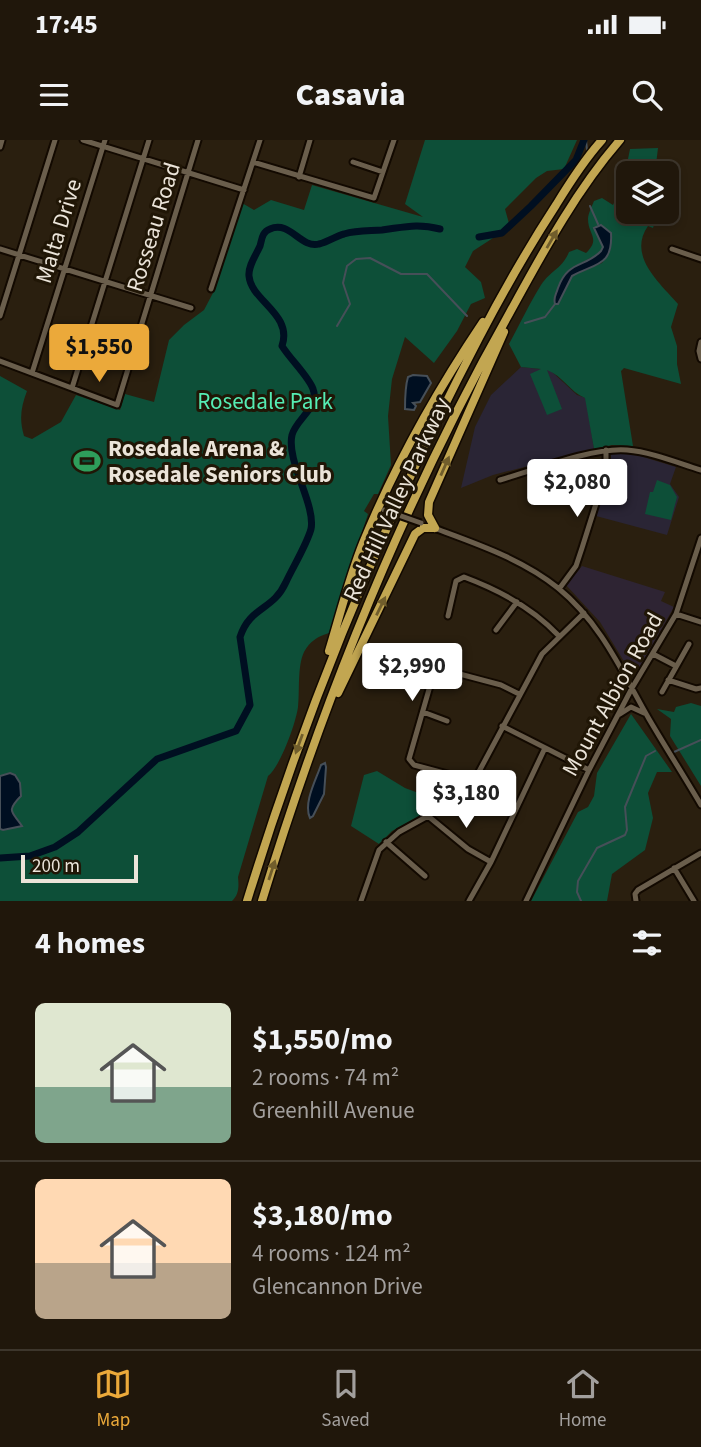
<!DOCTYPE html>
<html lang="en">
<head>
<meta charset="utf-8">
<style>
	:root { --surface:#20170b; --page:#2d2419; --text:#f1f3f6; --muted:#a29f9d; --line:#3d362c; --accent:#eba93a }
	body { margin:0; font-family:"Source Sans 3",sans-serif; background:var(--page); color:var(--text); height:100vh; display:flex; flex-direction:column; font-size:26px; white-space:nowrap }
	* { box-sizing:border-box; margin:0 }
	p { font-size:23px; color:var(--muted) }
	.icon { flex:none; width:38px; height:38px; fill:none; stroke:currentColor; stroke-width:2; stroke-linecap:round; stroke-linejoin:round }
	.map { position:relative; height:761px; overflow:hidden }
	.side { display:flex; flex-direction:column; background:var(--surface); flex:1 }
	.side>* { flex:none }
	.fabs { position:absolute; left:616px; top:21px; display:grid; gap:14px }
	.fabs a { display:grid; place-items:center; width:63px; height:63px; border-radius:10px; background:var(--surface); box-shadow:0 4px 10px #0003,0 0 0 2px var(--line); font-size:35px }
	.scale { position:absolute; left:21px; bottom:18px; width:117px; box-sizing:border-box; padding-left:7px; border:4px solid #ebe4d9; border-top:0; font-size:19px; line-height:24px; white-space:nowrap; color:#ebe4d9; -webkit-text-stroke:5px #201606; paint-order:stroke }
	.price { position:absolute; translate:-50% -60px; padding:0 16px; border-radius:7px; background:#fff; color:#222; font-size:23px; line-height:46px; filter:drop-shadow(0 2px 4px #0008) }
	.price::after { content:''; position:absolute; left:50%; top:42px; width:21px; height:16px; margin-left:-10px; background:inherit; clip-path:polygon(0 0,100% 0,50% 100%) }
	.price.current { background:var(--accent); color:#111 }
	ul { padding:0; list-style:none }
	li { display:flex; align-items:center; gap:21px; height:175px; padding:0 35px }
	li+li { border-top:2px solid var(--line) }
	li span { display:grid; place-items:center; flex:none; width:196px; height:140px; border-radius:10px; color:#555 }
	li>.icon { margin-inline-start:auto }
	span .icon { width:84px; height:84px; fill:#fffc; stroke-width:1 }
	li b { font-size:30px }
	h2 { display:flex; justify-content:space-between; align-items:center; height:84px; padding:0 35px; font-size:30px }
	.status { display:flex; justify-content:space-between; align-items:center; height:49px; padding:0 35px; background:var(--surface); direction:ltr }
	.status svg { height:19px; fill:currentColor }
	header { display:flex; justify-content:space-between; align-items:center; height:91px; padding:0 35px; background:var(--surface); font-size:32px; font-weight:800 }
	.menu { display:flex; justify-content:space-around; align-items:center; height:98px; border-top:2px solid var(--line); background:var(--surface); font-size:19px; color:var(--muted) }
	.menu a { display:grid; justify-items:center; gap:4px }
	.menu .current { color:var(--accent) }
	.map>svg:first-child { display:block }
</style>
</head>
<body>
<div class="status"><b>17:45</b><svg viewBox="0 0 49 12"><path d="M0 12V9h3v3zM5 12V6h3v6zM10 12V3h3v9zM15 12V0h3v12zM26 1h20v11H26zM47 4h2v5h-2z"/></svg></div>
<header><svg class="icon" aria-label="menu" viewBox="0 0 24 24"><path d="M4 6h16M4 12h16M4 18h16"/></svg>Casavia<svg class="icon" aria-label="search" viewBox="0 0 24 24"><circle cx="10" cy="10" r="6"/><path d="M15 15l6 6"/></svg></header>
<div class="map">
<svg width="701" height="761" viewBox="0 0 701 761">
	<rect width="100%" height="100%" fill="#2a1f0f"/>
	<path fill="#2e2433" d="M582 426 665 452 661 461 674 467 638 530H631L625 523 600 482 566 445Z"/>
	<path fill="#2a2535" d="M521 227 550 230 577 255 586 258 594 309 493 335 461 348 475 287 491 255Z
		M611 313 637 315 676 327 670 344 679 357 667 395 596 376 611 325Z"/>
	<path fill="#0d4f38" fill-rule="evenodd" d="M425 0H577L564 29 547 31 536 38 505 69 510 87 473 111 465 127 481 142 485 158 471 164 457 191 434 223 405 197 392 239 388 276 391 325 378 354H374L364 371 368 374 329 493C317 497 310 501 304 512 297 527 300 551 298 567 296 583 280 627 268 636L238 737C239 746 239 755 232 761H0V236L27 251C21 267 19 279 24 296L32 299 61 282 76 255 120 270 125 254 154 262 169 200 184 185 204 170 214 151 242 63 254 70 271 60 304 70 312 45 423 77 405 64Z
		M658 8 655 33H628V72H651L650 75H657L653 88 648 86C627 116 660 143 678 164L671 187 677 206V224L681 244 624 228 621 231 633 306 612 305 594 309 585 258C570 252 563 236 547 230L562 269 547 275 530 234 541 229 521 227 509 204C520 184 529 164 541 145 551 130 562 129 569 112L577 109 586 113C601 98 588 95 588 79 588 74 592 66 594 61L602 58 613 65 623 44 630 9ZM601 85 611 93V108L606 117 602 123 572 136 558 164H555C557 138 574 124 598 115L603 107 594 88Z
		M657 340 670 345 677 357 671 380 645 374 650 352H653Z
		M691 563 701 566V646L670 596 671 579 657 569 674 572 676 567Z
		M631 574 672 632H657L648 653 653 678 645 710 612 734 607 761H531L578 672 588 667 594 656 597 633Z
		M377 631 405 648 432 658 420 676 392 691 379 704 351 686 364 635Z"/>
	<path fill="#000f21" stroke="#464f58" stroke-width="2" d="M601 85 611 93C613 126 596 123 572 136L558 164H555C553 157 556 155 558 148 568 120 585 128 601 111L603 107 594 88Z
		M413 235 427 236 431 243 420 262 413 263 416 266 414 270 405 269C405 259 405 247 408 237Z
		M325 623 326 627 324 654 313 676 310 678C303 663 316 640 321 625Z
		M10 633 15 635 20 643 21 656C5 672 13 672 22 686L3 690 0 689V636Z"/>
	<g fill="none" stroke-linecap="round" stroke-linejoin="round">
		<path stroke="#464f58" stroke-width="2" d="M586 0 587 10
			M590 66 598 84
			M525 183 545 177 555 164
			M337 186 350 164 343 143 347 126 356 119 370 118 401 134H427L467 176
			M674 612 701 600
			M581 761 577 752 578 741 597 708 625 695 627 690 625 667 646 616 655 611"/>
		<path stroke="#000f21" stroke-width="7" d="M479 97 502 93 531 66 576 20 584 0
			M0 718 30 716 55 707 78 692 157 619 236 591 250 565 240 497C250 466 273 471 286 442 293 427 307 404 311 389 316 365 286 321 292 295 296 279 320 267 313 249 309 237 290 219 282 206 293 174 251 161 249 136 248 126 256 115 260 106 262 99 262 92 270 89 290 80 301 109 319 104 328 102 336 96 344 94 357 90 369 91 382 90 405 87 417 83 440 89"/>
		<g stroke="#120900" stroke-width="9">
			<path id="minor" d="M83 0 244 50
				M0 7 2 0
				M253 22 374 58 394 0
				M353 22 383 32
				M299 37 310 0
				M0 109 191 168
				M672 109 701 119
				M211 149 260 0
				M0 176 55 0
				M701 202 699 211 701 219
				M0 221 117 265 198 0
				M32 233 105 0
				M72 248 149 0
				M500 340C534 330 594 307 627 310 652 312 678 323 701 330
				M434 388C477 404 522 419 558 448 601 483 622 532 649 579 666 608 684 636 701 665
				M559 449 576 426 582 408 606 332V310
				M676 474 701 482
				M448 476 456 441 464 437C499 450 533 468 559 496
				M496 490 517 462
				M653 514 676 526
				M668 540 696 549 701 548
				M662 552 689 504
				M519 554 501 545 437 528 434 532 409 619 414 625 470 640 475 639 542 514 584 473
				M423 572 447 581
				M620 574 631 567 644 573
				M502 586 589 630
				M428 676 468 709 491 722
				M386 702 425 736
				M674 728 694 761
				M361 761 379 710 399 692 428 676 437 658 444 633
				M469 761 491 722 545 608
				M526 761 589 630 632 548 676 474 701 398
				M636 761 635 754 638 750 701 713"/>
		</g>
		<g stroke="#120900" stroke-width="11">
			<path id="highway" d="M435 388 428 375 429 362 504 192
				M329 511C340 475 349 438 363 403 395 325 436 252 483 182
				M338 553 415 394 423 388H435
				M247 761C307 566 384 379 479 198 503 152 528 108 556 65 570 42 584 20 602 0
				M262 761C324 558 404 360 509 174 542 114 575 52 620 0"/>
		</g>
		<use href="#minor" stroke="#6a5e4c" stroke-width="5"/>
		<use href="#highway" stroke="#c2a651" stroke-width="8"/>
		<g stroke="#120900" stroke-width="9" stroke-linecap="butt">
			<path id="minor-bridge" d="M384 370 421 383"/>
		</g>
		<use href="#minor-bridge" stroke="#6a5e4c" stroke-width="5"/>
	</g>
	<defs><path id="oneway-solid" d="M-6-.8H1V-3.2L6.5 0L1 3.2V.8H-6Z" transform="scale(1.75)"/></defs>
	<g fill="#715e2c">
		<use href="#oneway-solid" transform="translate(552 99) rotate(-60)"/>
		<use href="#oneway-solid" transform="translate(445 326) rotate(-66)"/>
		<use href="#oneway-solid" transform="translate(381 466) rotate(-64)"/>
		<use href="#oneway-solid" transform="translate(299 604) rotate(110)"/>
		<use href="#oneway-solid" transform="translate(272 730) rotate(-72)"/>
	</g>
	<defs>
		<g id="stadium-bare" transform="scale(2.1)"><path d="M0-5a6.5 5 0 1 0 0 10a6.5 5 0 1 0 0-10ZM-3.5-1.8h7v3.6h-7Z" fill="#2e9e5b" stroke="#201606" stroke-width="2.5" paint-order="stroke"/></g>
	</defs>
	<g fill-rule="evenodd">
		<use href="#stadium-bare" x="87" y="321"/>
	</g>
	<g text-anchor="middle" stroke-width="6" stroke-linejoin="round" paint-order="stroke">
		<g font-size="23" fill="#ebe4d9" stroke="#201606">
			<text transform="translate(153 87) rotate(-73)" y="8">Rosseau Road</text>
			<text transform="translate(58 91) rotate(-73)" y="8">Malta Drive</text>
			<text transform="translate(396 359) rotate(-65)" y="8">Red Hill Valley Parkway</text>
			<text transform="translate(612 554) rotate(-61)" y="8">Mount Albion Road</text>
		</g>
		<g font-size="23" fill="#55ecb3" stroke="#201606">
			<text x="265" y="269">Rosedale Park</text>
		</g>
		<g font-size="23" font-weight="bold" fill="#ebe4d9" stroke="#201606" text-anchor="start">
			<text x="108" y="316">Rosedale Arena &amp;<tspan x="108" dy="26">Rosedale Seniors Club</tspan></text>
		</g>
	</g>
</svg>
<div class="fabs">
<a><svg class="icon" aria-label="layers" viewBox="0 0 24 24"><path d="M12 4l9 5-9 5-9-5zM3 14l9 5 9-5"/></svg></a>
</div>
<div class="scale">200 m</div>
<b class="price current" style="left:99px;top:244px">$1,550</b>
<b class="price" style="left:577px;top:379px">$2,080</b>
<b class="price" style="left:412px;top:563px">$2,990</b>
<b class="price" style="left:466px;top:690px">$3,180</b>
</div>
<section class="side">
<h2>4 homes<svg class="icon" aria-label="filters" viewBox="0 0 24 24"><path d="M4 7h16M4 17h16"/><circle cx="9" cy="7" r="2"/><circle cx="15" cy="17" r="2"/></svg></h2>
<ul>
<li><span style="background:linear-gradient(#dfe7d0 60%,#7fa58c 0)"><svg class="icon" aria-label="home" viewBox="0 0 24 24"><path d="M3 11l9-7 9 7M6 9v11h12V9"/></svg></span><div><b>$1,550/mo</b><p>2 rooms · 74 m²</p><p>Greenhill Avenue</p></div></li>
<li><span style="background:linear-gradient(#ffd9b3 60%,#b9a48a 0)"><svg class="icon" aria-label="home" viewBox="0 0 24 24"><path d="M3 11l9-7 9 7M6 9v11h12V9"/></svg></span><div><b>$3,180/mo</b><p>4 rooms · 124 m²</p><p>Glencannon Drive</p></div></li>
</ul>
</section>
<nav class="menu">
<a class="current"><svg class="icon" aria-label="map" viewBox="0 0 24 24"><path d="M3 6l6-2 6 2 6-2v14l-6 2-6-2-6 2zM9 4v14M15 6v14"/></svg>Map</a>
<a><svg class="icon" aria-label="saved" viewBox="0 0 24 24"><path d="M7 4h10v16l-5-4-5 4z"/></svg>Saved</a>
<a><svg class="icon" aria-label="home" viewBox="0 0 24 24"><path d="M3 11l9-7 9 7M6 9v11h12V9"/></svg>Home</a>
</nav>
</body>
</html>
